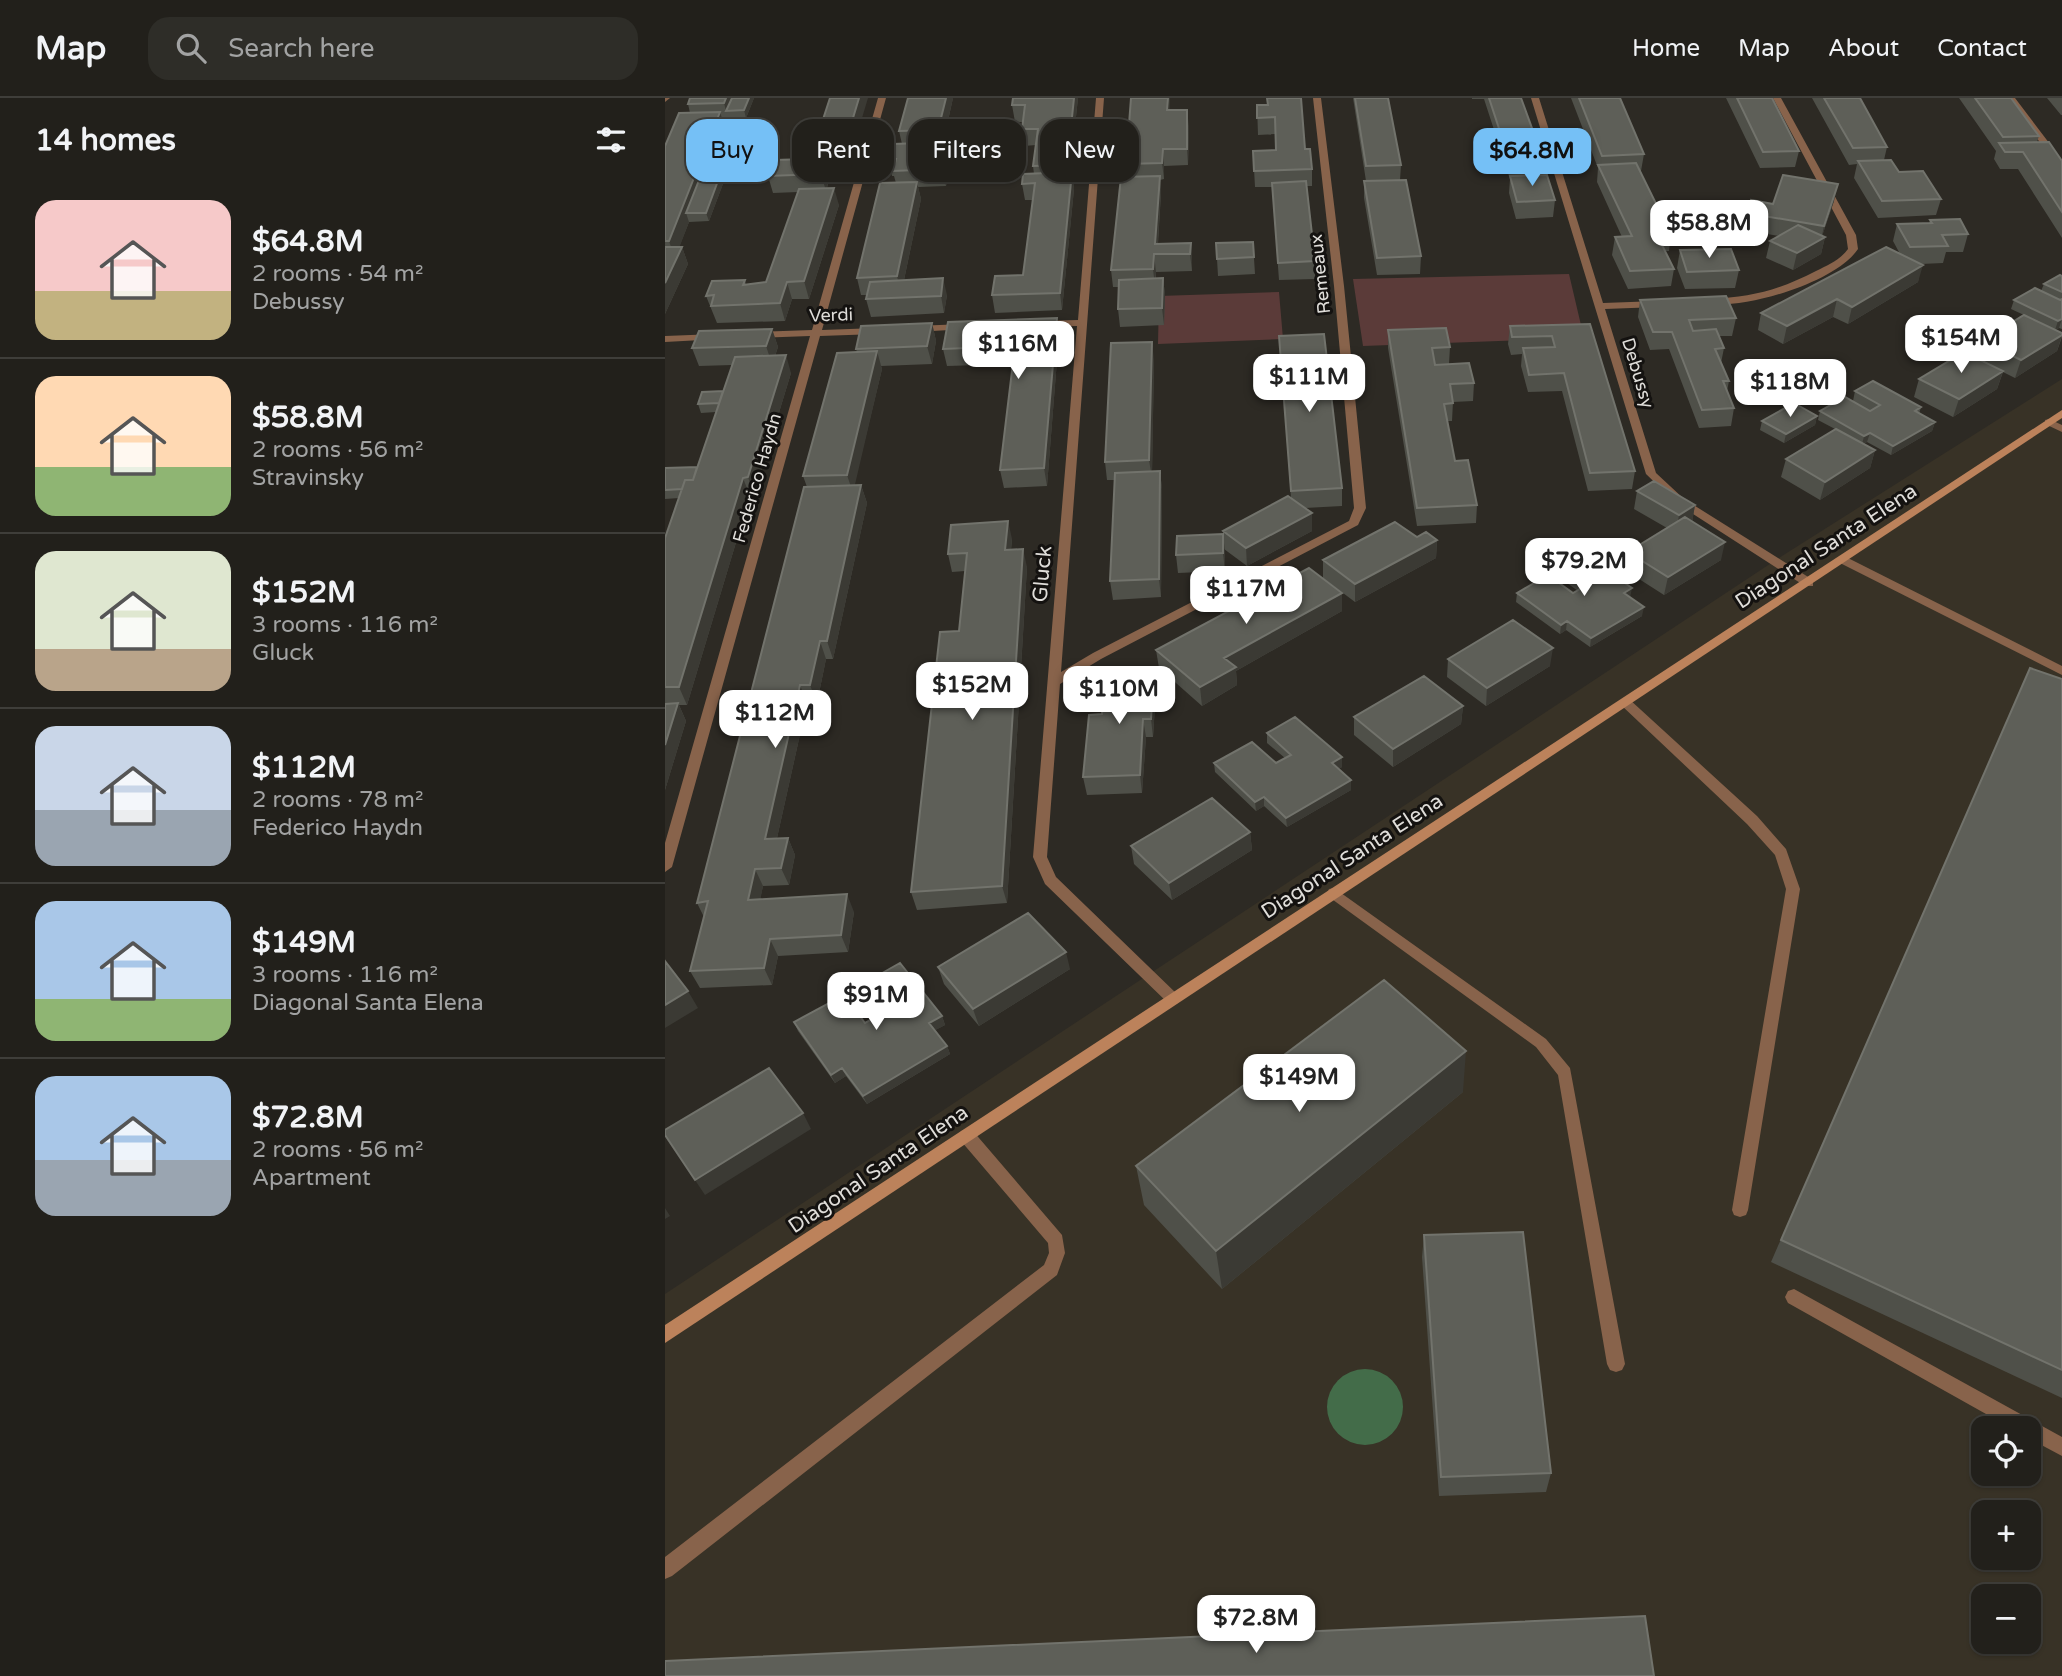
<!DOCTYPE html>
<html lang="en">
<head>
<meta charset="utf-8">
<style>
	:root { --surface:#22201b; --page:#2e2d28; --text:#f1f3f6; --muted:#a2a3a3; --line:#3f3e3a; --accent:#75c0f6 }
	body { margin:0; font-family:"Varela Round",sans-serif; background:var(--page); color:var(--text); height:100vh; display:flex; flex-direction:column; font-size:26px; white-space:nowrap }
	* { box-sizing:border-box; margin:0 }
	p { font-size:23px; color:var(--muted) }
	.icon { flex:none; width:38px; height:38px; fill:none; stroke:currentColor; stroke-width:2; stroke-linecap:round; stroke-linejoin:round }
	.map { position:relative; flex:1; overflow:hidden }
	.side { display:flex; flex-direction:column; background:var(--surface); width:665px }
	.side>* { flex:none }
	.hud { position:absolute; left:21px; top:21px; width:665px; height:63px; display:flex; gap:14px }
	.tools { position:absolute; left:1306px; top:1318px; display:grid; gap:14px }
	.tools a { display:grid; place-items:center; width:70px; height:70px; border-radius:14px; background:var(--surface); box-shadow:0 2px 5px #0004,0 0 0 2px var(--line); font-size:35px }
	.price { position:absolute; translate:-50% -60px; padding:0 16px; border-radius:14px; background:#fff; color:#222; font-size:23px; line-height:46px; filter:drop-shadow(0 2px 4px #0008) }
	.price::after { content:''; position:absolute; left:50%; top:42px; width:21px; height:16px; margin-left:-10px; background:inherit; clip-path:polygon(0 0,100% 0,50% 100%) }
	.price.on { background:var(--accent); color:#111 }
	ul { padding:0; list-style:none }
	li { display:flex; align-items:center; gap:21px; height:175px; padding:0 35px }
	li+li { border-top:2px solid var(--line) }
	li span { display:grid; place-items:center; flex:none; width:196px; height:140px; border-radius:21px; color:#555 }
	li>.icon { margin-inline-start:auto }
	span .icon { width:84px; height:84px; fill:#fffc; stroke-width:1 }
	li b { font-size:30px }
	h2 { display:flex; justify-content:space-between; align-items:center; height:84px; padding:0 35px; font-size:30px }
	.chip { padding:0 24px; border-radius:21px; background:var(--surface); box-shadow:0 2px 5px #0004,0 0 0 2px var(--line); font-size:24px; line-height:63px }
	.chip.on { background:var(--accent); color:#111 }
	header { display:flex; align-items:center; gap:42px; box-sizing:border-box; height:98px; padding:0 35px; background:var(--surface); border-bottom:2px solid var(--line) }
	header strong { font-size:33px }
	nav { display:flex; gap:38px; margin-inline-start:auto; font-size:24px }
	.search { width:490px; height:63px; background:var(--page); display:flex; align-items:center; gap:18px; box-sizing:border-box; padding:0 24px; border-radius:21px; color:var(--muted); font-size:26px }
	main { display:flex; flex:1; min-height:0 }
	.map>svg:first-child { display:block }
</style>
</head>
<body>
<header>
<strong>Map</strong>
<div class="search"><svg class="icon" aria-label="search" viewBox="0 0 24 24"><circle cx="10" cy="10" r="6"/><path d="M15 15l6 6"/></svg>Search here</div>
<nav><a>Home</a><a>Map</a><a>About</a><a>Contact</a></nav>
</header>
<main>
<section class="side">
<h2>14 homes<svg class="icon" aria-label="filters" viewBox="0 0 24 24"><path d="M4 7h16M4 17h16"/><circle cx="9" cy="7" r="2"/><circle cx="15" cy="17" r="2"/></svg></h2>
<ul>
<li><span style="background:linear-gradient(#f6c9c9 65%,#c2b280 0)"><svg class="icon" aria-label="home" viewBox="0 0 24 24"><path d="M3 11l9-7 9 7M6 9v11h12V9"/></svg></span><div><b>$64.8M</b><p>2 rooms · 54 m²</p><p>Debussy</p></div></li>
<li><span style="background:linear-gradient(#ffd9b3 65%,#8fb573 0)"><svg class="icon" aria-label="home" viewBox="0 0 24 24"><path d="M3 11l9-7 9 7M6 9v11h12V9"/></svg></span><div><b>$58.8M</b><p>2 rooms · 56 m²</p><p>Stravinsky</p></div></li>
<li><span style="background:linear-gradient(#dfe7d0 70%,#b9a48a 0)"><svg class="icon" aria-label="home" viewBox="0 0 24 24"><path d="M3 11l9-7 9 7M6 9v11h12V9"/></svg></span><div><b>$152M</b><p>3 rooms · 116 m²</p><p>Gluck</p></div></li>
<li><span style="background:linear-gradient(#c9d6e8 60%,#9aa5b1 0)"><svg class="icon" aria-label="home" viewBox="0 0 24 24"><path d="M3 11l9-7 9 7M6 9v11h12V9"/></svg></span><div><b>$112M</b><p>2 rooms · 78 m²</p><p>Federico Haydn</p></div></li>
<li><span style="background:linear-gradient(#a9c7e8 70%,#8fb573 0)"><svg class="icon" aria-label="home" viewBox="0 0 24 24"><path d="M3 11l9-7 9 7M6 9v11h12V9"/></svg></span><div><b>$149M</b><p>3 rooms · 116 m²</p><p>Diagonal Santa Elena</p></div></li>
<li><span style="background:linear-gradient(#a9c7e8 60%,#9aa5b1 0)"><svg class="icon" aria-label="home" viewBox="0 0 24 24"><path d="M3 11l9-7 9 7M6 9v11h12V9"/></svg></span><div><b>$72.8M</b><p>2 rooms · 56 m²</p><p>Apartment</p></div></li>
</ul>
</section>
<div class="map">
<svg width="1397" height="1578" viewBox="0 0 1397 1578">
	<rect width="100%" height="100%" fill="#2d2a24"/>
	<path fill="#383226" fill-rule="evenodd" d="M1397 281V1578H0V1196L1117 458ZM1318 1330H1363V1376H1318ZM1318 1414H1363V1460H1318ZM1318 1498H1363V1544H1318Z"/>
	<path fill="#5b3b39" d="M904 176 919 240 698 248 688 181Z
		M614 194 618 241 493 246 494 198Z"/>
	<path fill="#436c49" d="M662 1309a38 38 0 1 1 76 0a38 38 0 1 1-76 0Z"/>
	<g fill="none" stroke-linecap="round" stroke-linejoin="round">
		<path fill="#88634b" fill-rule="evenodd" d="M1384 321 1397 327V334L1380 326V322Z
			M1179 458 1397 568V577L1175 465 1173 462Z
			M960 600 964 601 1092 718 1121 751 1135 791 1083 1112 1081 1117 1075 1119 1069 1117 1067 1112 1121 791 1110 757 1082 726 956 607 954 604Z
			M669 790 881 941 905 970 960 1266 957 1272 951 1274 945 1272 942 1266 893 977 871 949 664 799 662 795 664 791Z
			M302 1031 308 1033 397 1137 400 1155 392 1177 7 1478 0 1481V1459L379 1167 384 1155 383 1145 296 1043 294 1038 296 1033Z
			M1129 1191 1397 1339V1358L1363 1340V1330H1346L1123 1205 1120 1199 1123 1193Z"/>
		<path fill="#88634b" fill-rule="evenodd" d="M0 0H5L0 4Z
			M213 0H221L157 232 212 230 217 233 212 236 155 238 7 769 0 774V745L145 238 92 240 87 237 92 234 147 232Z
			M431 0H439L396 574 428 555 684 423 689 410 669 188 648 0H656L679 188 701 410 693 427 436 561 395 586 382 759 391 779 513 897 515 901 513 905 508 907 503 905 380 786 368 759 412 228 376 229 371 226 376 223 413 222Z
			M866 0H874L938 205 993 203 998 206 993 209 940 211 991 375 1019 401 1148 482V488H1140L1011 405 981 376Z
			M1108 0H1116L1191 137 1193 151C1170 185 1081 211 1042 206L1040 204 1045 201C1087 199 1114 192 1151 173 1163 167 1175 162 1183 151L1181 137Z
			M1342 0H1350L1397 62V71L1394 70Z
			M299 226 304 229 302 231 250 234 245 231 250 228Z
			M51 236 55 237V241L0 244V238Z"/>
		<path fill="#bc825b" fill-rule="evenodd" d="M1397 312V320L0 1245V1227Z"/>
	</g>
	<path fill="#4f5049" d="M89 0 81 20 58 21H76L79 30 44 123 24 124 14 149H17L23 166 0 216V48L25 15 23 6Z
		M165 0 180 77H165L162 90 174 107 144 201H127L120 223 52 225 41 198 80 182 81 187 101 184 133 94 108 95 103 78 145 61Z
		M288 0 278 45 292 61 290 75H284L281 88 253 89 256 101 239 182 282 197 279 215 206 219 201 201 202 197H196L192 180 231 85 229 78H227L223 61 237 46 234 33Z
		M413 0 405 74H407L409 91 397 212 330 215 327 197 358 177 368 102H360L357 86 369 76 368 68 371 47 359 48 357 31 358 24H350L347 7Z
		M688 0H723L736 67 735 82 756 158 755 176 712 177 699 100V83H701Z
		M807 0H856L879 63 877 77 890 102 888 119 851 121 844 95 845 81 819 1H807Z
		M906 0H955L979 56 976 73H975L1006 136 1004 153H1000L1009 171 1006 188 963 191 947 157 950 139H957L932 84 933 70Z
		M1061 0H1107L1134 53 1130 69 1095 70Z
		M1147 0H1195L1222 49 1219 62 1234 74 1276 101 1271 117 1213 120 1189 80 1192 66 1184 67Z
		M1294 0H1346L1374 38 1372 44 1397 63V140L1353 71H1335L1329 61 1331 53Z
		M1382 0H1397V17H1396Z
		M592 7H603L640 51 647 71V88H642L650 163V181L614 182 607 89H590L588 53 611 52 610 36 593 37Z
		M504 12 524 28 523 67 499 68V81L495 82 496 95 493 146 526 145 527 162V173L491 174V180H498L500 197 499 227 455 229 453 211 454 189H448L446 172 463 79 461 66Z
		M1169 103 1157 138 1160 139 1156 156 1128 172 1101 160 1105 143 1114 138 1078 132 1081 115 1108 106Z
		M1265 122 1303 136 1298 154H1281L1278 165 1256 166 1253 184 1183 226 1168 219 1118 246 1093 232 1096 215 1235 156 1228 143 1232 126 1264 125Z
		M588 144 590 176 553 178 552 161Z
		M1015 152 1074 172 1070 190 1020 191 1012 170Z
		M1397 178V231L1394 230 1390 232 1397 235V239L1392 253 1350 280 1338 274 1332 291 1288 319 1249 299 1254 281 1311 260 1317 243 1359 217 1346 211 1349 202 1376 193 1379 186Z
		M975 202 1071 220 1067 238H1054L1059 250 1056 265 1064 283 1062 293 1069 310 1066 328 1034 330 1004 251 985 252 973 219Z
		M392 220 394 237 382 388 339 390 335 372 348 266 282 268 278 251Z
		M267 225 271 243 267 266 216 268 217 271 189 387H196L202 405 168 561H161L152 605H142L112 740H123L130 757 124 787 98 788 95 801 189 814 183 854 113 858 107 887 35 890 25 873 39 819 32 805 142 389 138 378 192 254 191 251Z
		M925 226 970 373 967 391 923 393 897 293 863 294 856 268 857 256 846 257 843 246 845 228Z
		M107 231 113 249 110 258 126 275 89 397 85 398 22 607H14L21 623 0 692V440L14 400 0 401V370L32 369 51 314 36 315 33 306 58 293 67 267 34 268 27 250Z
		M723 232 785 249 784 266 809 285 808 303 788 304 787 323H782L790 363 812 407 811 425 752 428 723 250Z
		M614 238 677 390V408L640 410 647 433 582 468 559 451 560 473 513 475 511 457 558 436V433L626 400Z
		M489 262 487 373H495L497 391 496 499 448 502 445 483 450 382H442L440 364Z
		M1190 293 1256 309 1254 316 1270 324 1267 333 1226 357 1202 344 1198 346 1210 352 1205 370 1155 402 1116 379 1121 361 1170 331 1153 322 1155 313 1188 303Z
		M1152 318 1150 327 1119 345 1095 332 1097 323Z
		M972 393 1030 407 1027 424 1056 462 999 497 960 472 963 454 1002 430 969 411Z
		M752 439 772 442 771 460 690 504 658 480V462Z
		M347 441 346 452 362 469 342 805 252 812 246 794 294 533 300 473 287 474 283 456Z
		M896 470 965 500 977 518 925 549 901 532 895 536 851 504 852 495H908L913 493 895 480Z
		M677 495V513L571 573 572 587 537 608 494 570 491 552Z
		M783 561 885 568 821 608 782 579Z
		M1365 570 1397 581V1300L1106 1164Z
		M491 592 488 639H481L477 695 422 697 418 679 437 616Z
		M798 608 796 626 728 669 689 637V619Z
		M602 635 677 669 673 671 686 682V692L622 729 599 708 591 713 550 674 549 665H611L620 660 602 645Z
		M585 734 587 752 507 802 469 766 466 748Z
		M273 869 405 871 314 928 279 886Z
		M198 886 277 918 280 927 270 932 282 948 285 956 202 1006 181 978 170 985 133 933 129 924 200 925 218 915 201 895Z
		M798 994 557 1191 479 1107 471 1068Z
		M759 1137 886 1375 881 1394 774 1398 757 1159Z"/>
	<path fill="#3b3a34" d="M61 0H72L61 13 59 5Z
		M84 0H89L81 20 79 12Z
		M194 0H203L180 77 176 60Z
		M281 0H288L277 49 273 32Z
		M409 0H413L404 84 402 67Z
		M503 0H505L504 29 502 12Z
		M522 12 524 28 523 67 522 51Z
		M55 14 60 30 21 115 24 124 10 161 4 143Z
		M76 21 79 30 44 123 41 115Z
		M289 44 292 61 290 75 286 58Z
		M498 51 499 68V81L497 65Z
		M280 59 284 75 281 88 277 71Z
		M161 60 165 77 161 93 156 76Z
		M407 74 409 91 397 212 395 195Z
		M495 78 496 95 492 156 490 146Z
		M252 84 256 101 236 196 232 178Z
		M1173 86 1169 103 1156 141 1160 139 1156 156 1128 172 1132 155 1156 142 1159 128Z
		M169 90 174 107 144 201 139 183Z
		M526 145 527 162V173L525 156Z
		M17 149 23 166 0 216V185Z
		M489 156 491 174 490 188 488 171Z
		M1258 167 1253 184 1183 226 1187 209Z
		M278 180 282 197 279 215 276 198Z
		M498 180 500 197 499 227 497 210Z
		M122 184 127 201 120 223 115 205Z
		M1172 201 1168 219 1118 246 1122 228Z
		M392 220 394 237 382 388 379 370Z
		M1397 221 1394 230 1390 232 1393 223Z
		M267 225 271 243 267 266 262 248Z
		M107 231 113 249 107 266 101 248Z
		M1397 237 1392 253 1350 280 1356 262Z
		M487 244 489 262 487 380 484 362Z
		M212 253 217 271 188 395 182 377Z
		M121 257 126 275 89 397 83 379Z
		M1338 273 1332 291 1288 319 1294 301Z
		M1152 318 1150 327 1119 345 1121 336Z
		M1270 324 1267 333 1226 357 1228 348Z
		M1205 335 1202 344 1197 347 1199 338Z
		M1210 352 1205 370 1155 402 1160 384Z
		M495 373 497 391 496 499 494 481Z
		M78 380 85 398 22 607 14 589Z
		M196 387 202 405 168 561 162 543Z
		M1030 407 1027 425 1011 435 1014 417Z
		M647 415V433L582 468 581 450Z
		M343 423 347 441 344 470 340 452Z
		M558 436 560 454V473L558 455Z
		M772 442 771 460 690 504V486Z
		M1060 444 1056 462 999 497 1003 479Z
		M358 451 362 469 342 805 337 788Z
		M967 490 965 500 959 495Z
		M677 495V513L571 573 572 587 537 608 535 589 559 560Z
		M979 509 977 518 925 549 926 540Z
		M902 523 901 532 895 536 896 527Z
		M155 543 161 561 152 605 145 587Z
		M888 550 885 568 821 608 822 590Z
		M489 574 491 592 488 639 486 621Z
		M135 587 142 605 108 758 100 741Z
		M13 605 21 623 0 692V647Z
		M798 608 796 626 728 669V651Z
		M478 621 481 639 477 695 475 677Z
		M677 659V669L667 675V665Z
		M686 682V692L622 729 621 720Z
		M599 699V708L591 713 590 704Z
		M585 734 587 752 507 802 504 785Z
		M123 740 130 757 124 787 116 770Z
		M90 771 98 788 92 819 83 802Z
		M182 796 189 814 183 854 176 837Z
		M105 841 113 858 107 887 99 870Z
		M401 854 405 871 314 928 308 911Z
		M23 893 33 910 0 930V907Z
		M277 918 280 927 267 934 264 925Z
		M282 948 285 956 202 1006 198 998Z
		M801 953 798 994 557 1191 551 1153Z
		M177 970 181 978 170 985 166 977Z
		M138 1015 146 1031 40 1097 30 1082Z
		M0 1110 5 1118 0 1121Z"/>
	<path fill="#5e5f58" stroke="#72736c" stroke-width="2" d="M25 0H61L59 5 23 6Z
		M67 0H84L79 12 61 13Z
		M165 0H194L176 60H161L156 76 103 78 109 62 145 61Z
		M243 0H281L273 32 234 33Z
		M348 0H409L402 67 368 68 373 31H357L360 7H347Z
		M466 0H503L502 12H522V51H498L497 65 461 66Z
		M602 0H636L640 51H645L647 71 589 73 588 53 611 52 610 19 592 20V7H603Z
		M690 0H723L736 67 701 68Z
		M824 0H856L879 63 845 64Z
		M914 0H955L979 56 937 58Z
		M1072 0H1107L1134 53 1098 54Z
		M1159 0H1195L1222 49 1188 50Z
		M1310 0H1346L1374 38 1338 39Z
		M55 14 4 143H0V48L14 15Z
		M76 21 41 115H21L58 22Z
		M289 44 286 58 280 59 277 71 228 73 231 61H223L227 46Z
		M1384 44 1397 63V114L1358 54H1340L1334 45Z
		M1226 62 1234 74 1258 73 1276 101 1217 103 1193 63Z
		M971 65 1006 136 992 137 1009 171 965 173 950 139 967 138 933 67Z
		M407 74 395 195 327 197 330 178 358 177 370 85 357 86 358 76Z
		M882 77 890 102 852 104 845 78Z
		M1118 77 1173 86 1159 128 1081 115 1086 102 1108 106Z
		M495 78 490 146 526 145 525 156H489L488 171 446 172 456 79Z
		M741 82 756 158 712 160 699 83Z
		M641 83 650 163 613 165 607 85Z
		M252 84 232 178 192 180 215 85Z
		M169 90 139 183 122 184 115 205 46 208 49 197 41 198 47 183 80 182 78 187 101 184 134 91Z
		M1295 121 1303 136 1277 137 1283 148 1245 149 1232 126 1267 125 1265 122Z
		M1133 127 1160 139 1132 155 1105 143Z
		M588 144 589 159 552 161 551 145Z
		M0 149H17L0 185Z
		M1221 149 1258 167 1187 209 1172 201 1122 228 1096 215Z
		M1066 151 1074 172 1022 174 1015 152Z
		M1395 177 1397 178V194L1379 186Z
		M278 180 276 198 201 201 205 184Z
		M498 180 497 210 453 211 454 182Z
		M1370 190 1395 202 1397 201V221L1393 223 1349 202Z
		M1061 198 1071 220 1024 222 1028 233 1051 231 1059 250 1050 251 1064 283H1058L1069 310 1037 312 1007 234H988L975 202Z
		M1359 217 1397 235V237L1356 262 1317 243Z
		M392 220 379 370 335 372 350 248 278 251 283 224Z
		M267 225 262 248 191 251 196 228Z
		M925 226 970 373 925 375 899 275 864 277 858 250 890 249 887 238 847 239 845 228Z
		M781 230 785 249 767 250 770 267 804 265 809 285 785 286 788 305 779 306 790 363 803 362 812 407 752 410 723 232Z
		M107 231 101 248 27 250 34 233Z
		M659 236 677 390 626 393 614 238Z
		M487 244 484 362 440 364 446 245Z
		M212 253 182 377 138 378 172 255Z
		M1299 254 1338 273 1294 301 1254 281Z
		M121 257 83 379 78 380 14 589H0V440L20 382H28L70 259Z
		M1208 283 1256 309 1250 313 1270 324 1228 348 1205 335 1199 338 1155 313 1180 299 1205 313 1215 307 1190 293Z
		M58 293 54 305 33 306 37 294Z
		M1129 305 1152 318 1121 336 1097 323Z
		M1171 331 1210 352 1160 384 1121 361Z
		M32 369 28 382H20L17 391 0 392V370Z
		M495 373 494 481 445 483 450 375Z
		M989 383 1030 407 1014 417 972 393Z
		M196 387 162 543H155L145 587H135L100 741 123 740 116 770 90 771 83 802 182 796 176 837 105 841 99 870 25 873 43 803 32 805 139 389Z
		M623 398 647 415 581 450 558 433Z
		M1020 419 1060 444 1003 479 963 454Z
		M343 423 340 452 358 451 337 788 246 794 275 534 294 533 302 455 283 456 286 427Z
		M730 424 752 439 761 434 772 442 690 486 658 462Z
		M558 436V455L511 457 512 438Z
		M919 457 967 490 959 495 979 509 926 540 902 523 896 527 852 495 883 477 908 495 920 488 896 470Z
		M644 470 677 495 559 560 571 569 535 589 491 552Z
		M848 522 888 550 822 590 783 561Z
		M1365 570 1397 581V1272L1116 1142Z
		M489 574 486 621H478L475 677 418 679 424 617 437 616 441 575Z
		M759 578 798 608 728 651 689 619Z
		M13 605 0 647V606Z
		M630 619 677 659 667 665 686 682 621 720 599 699 590 704 549 665 587 644 611 665 626 657 602 635Z
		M547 700 585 734 504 785 466 748Z
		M363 815 401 854 308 911 273 869Z
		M0 863 23 893 0 907Z
		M235 865 277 918 264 925 282 948 198 998 177 970 166 977 129 924 179 897 200 925 220 914 198 886Z
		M719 882 801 953 551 1153 471 1068Z
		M104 970 138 1015 30 1082 0 1037V1032Z
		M858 1134 886 1375 776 1379 759 1137Z
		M980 1518 989 1578H0V1563Z"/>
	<g text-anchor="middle" stroke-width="6" stroke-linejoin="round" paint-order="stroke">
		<g font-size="18" fill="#dfddd9" stroke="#141210">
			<text transform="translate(655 176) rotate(-96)" y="6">Remeaux</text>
			<text transform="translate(166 217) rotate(-2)" y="6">Verdi</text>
			<text transform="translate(973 275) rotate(73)" y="6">Debussy</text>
			<text transform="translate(92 380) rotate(-74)" y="6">Federico Haydn</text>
		</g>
		<g font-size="21" fill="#dfddd9" stroke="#141210">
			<text transform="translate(1161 448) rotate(-33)" y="7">Diagonal Santa Elena</text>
			<text transform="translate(377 476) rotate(-85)" y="7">Gluck</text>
			<text transform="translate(687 758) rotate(-33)" y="7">Diagonal Santa Elena</text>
			<text transform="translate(213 1071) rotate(-34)" y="7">Diagonal Santa Elena</text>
		</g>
	</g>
</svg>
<div class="tools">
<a><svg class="icon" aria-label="locate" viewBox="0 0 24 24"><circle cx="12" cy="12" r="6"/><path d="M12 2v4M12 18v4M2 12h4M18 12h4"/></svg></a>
<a>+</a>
<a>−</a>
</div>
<b class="price on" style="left:867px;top:90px">$64.8M</b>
<b class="price" style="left:1044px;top:162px">$58.8M</b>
<b class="price" style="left:1296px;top:277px">$154M</b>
<b class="price" style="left:353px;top:283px">$116M</b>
<b class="price" style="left:644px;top:316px">$111M</b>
<b class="price" style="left:1125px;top:321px">$118M</b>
<b class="price" style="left:919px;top:500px">$79.2M</b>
<b class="price" style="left:581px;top:528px">$117M</b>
<b class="price" style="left:307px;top:624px">$152M</b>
<b class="price" style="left:454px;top:628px">$110M</b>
<b class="price" style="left:110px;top:652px">$112M</b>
<b class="price" style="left:211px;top:934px">$91M</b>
<b class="price" style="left:634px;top:1016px">$149M</b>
<b class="price" style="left:591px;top:1557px">$72.8M</b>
<div class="hud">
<a class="chip on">Buy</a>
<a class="chip">Rent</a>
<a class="chip">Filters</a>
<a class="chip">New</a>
</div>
</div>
</main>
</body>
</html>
